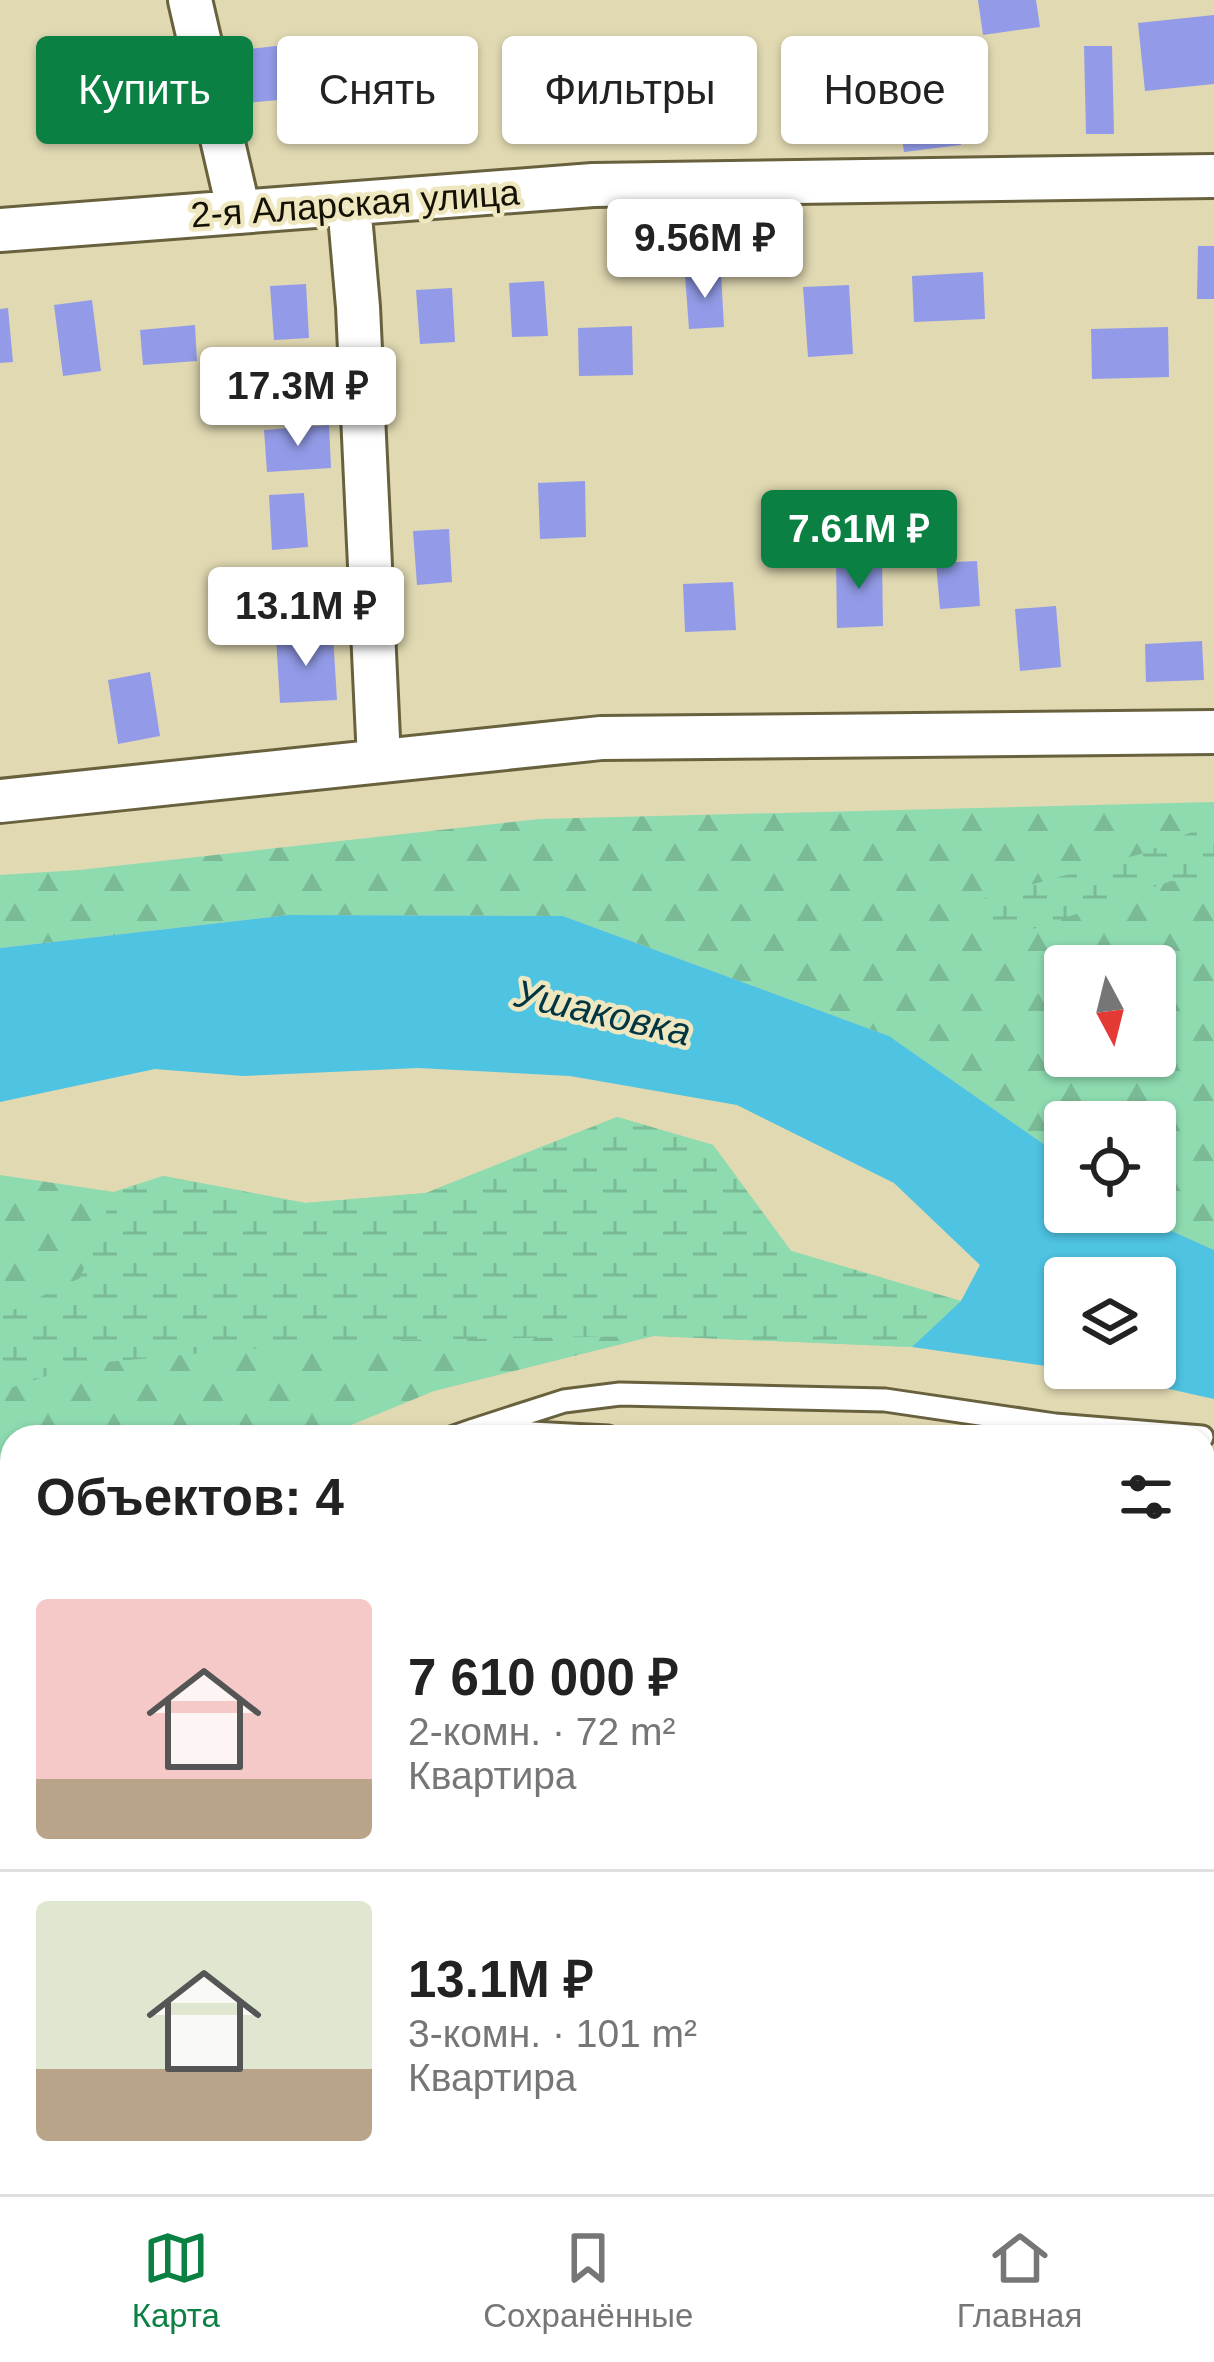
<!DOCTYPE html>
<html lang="ru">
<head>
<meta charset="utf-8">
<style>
	:root { --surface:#fff; --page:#f2f2f2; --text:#222; --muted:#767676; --line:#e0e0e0; --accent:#0b8043 }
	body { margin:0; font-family:Arial,sans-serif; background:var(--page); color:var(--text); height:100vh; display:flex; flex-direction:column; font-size:45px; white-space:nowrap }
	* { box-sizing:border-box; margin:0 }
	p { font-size:39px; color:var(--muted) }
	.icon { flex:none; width:66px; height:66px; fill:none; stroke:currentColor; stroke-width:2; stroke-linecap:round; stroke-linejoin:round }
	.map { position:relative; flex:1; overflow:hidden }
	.side { position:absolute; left:0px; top:1425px; width:1215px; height:771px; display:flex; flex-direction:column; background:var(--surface); border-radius:36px 36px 0 0; box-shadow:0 3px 9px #0004 }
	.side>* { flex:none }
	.guide { position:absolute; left:36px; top:36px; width:1143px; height:108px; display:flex; gap:24px }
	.needle { width:78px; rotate:173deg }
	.buttons { position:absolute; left:1044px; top:945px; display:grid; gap:24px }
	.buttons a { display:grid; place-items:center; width:132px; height:132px; border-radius:12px; background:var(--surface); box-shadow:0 3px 9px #0004; font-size:60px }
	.price { position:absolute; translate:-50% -102px; padding:0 27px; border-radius:12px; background:#fff; color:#222; font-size:39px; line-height:78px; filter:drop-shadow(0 3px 6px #0008) }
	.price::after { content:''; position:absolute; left:50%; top:72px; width:36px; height:27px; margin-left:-18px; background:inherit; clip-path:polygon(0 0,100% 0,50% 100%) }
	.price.active { background:var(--accent); color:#fff }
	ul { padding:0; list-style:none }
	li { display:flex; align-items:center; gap:36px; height:300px; padding:0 36px }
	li+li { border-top:3px solid var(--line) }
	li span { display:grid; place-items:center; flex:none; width:336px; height:240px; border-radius:12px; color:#555 }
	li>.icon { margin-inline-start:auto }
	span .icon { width:144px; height:144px; fill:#fffc; stroke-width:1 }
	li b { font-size:51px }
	h2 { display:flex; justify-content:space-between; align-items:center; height:144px; padding:0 36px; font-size:51px }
	.pill { padding:0 42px; border-radius:12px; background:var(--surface); box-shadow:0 3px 9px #0004; font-size:42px; line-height:108px }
	.pill.active { background:var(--accent); color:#fff }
	.dock { display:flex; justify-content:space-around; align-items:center; height:168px; border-top:3px solid var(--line); background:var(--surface); font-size:33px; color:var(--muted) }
	.dock a { display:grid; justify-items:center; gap:6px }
	.dock .active { color:var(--accent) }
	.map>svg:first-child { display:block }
</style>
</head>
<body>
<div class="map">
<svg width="1214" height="2194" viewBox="0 0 1214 2194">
	<defs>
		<pattern id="forest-firs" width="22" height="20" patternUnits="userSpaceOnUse" patternTransform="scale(3)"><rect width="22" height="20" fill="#8edbb0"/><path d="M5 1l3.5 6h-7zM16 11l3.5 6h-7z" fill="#7abb96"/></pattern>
		<pattern id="wetland-marsh" width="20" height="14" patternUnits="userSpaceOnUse" patternTransform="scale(3)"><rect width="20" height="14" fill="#8edbb0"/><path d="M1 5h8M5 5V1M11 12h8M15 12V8" fill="none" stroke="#7abb96"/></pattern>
	</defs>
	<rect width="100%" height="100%" fill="#e0d9b2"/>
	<path fill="url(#forest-firs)" fill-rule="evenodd" d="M1214 802V1250L1163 1227 1142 1212H1155V1122H1065V1159L889 1036 563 916 289 915 0 948V875L79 870 539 819ZM1065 966H1155V1056H1065Z
		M617 1117 713 1145 791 1251 961 1301 912 1347 654 1336 434 1391 322 1437H12V1550L0 1554V1175L114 1192 163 1176 306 1203 426 1193Z"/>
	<path fill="url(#wetland-marsh)" d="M1214 822V879L1171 881 996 942 963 904 1144 853Z
		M617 1117 713 1145 791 1251 961 1301 912 1347 654 1336 336 1341 85 1364 0 1391V1316L80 1278 114 1192 163 1176 305 1203 426 1193Z"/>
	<path fill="#4ec3e2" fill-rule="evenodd" d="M289 915 563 916 889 1036 1065 1159V1212H1142L1163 1227 1214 1250V1399L1102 1374 912 1347 961 1301 980 1265 894 1183 737 1105 570 1076 418 1068 243 1076 155 1069 0 1102V948ZM1065 1278H1155V1368H1065Z"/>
	<path fill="#939be8" d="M978 0H1036L1040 27 983 35Z
		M1214 15V84L1145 91 1138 23Z
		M715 41 718 116 670 117 667 42Z
		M284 45 289 99 246 103 241 50Z
		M1084 46H1112L1114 134H1086Z
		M416 53 418 128 370 130 368 55Z
		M101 55 108 132 58 137 51 60Z
		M633 57 637 129 553 134 549 62Z
		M954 94 961 145 904 152 897 102Z
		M1198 246H1214V299H1197Z
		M983 272 985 319 914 322 912 276Z
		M721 273 724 327 689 329 685 275Z
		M544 281 548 336 512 337 509 283Z
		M306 284 309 338 274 340 270 286Z
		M849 285 853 354 808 357 803 287Z
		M452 288 455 342 420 344 416 290Z
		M92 300 101 371 63 376 54 305Z
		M8 308 13 362 0 363V309Z
		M195 325 197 361 143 365 140 330Z
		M632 326 633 375 579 376 578 328Z
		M1168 327 1169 377 1092 379 1091 329Z
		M329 425 331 468 267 472 264 430Z
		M585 481 586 537 540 539 538 483Z
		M304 493 308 547 272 550 269 495Z
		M449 529 452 582 417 585 413 531Z
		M882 557 883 626 837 628 836 558Z
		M977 561 980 606 940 609 936 563Z
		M733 582 736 630 685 632 683 584Z
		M1056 606 1061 667 1020 671 1015 609Z
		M333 635 337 700 280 703 276 638Z
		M1202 641 1204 680 1146 682 1145 644Z
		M150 672 160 736 118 744 108 680Z
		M28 2184H327L329 2194H0V2189Z"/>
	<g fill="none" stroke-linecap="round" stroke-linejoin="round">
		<g stroke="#68613e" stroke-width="27">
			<path id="service" d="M1055 1425 1202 1437
				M474 1430 564 1401 620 1394 885 1400 1055 1425 1058 1437
				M454 1437 474 1430 608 1437
				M0 1616 12 1610
				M0 1697 12 1689
				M1203 1942 1214 1938
				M518 2184 520 2194
				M619 2194 679 2184
				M1129 2194 1142 2184"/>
		</g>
		<g stroke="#68613e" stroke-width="48">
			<path id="minor" d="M190 0 239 212
				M349 204 358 307 379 760
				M0 230 593 185 1214 176
				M0 801 601 738 1214 732"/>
		</g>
		<use href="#service" stroke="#fff" stroke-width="21"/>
		<use href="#minor" stroke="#fff" stroke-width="42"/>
	</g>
	<g text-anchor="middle" stroke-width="9" stroke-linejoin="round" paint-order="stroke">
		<g font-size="36" fill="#141204" stroke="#eee7bf">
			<text transform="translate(355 203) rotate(-4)" y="13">2-я Аларская улица</text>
		</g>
		<g font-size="39" font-style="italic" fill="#003643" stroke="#eee7bf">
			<text transform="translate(603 1012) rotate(13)" y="14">Ушаковка</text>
		</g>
	</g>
</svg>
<div class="buttons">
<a><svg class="needle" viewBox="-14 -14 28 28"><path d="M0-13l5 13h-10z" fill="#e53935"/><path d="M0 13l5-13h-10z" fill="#767676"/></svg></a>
<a><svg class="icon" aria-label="locate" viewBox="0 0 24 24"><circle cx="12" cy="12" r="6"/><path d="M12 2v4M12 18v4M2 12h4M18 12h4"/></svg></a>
<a><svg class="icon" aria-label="layers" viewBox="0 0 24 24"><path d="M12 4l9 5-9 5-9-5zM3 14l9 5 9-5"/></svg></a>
</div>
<b class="price" style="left:705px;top:301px">9.56M ₽</b>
<b class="price" style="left:298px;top:449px">17.3M ₽</b>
<b class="price active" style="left:859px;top:592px">7.61M ₽</b>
<b class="price" style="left:306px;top:669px">13.1M ₽</b>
<div class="guide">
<a class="pill active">Купить</a>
<a class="pill">Снять</a>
<a class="pill">Фильтры</a>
<a class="pill">Новое</a>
</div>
<section class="side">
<h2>Объектов: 4<svg class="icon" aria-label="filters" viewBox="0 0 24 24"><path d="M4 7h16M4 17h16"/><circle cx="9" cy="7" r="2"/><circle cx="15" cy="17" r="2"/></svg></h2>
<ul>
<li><span style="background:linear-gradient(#f6c9c9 75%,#b9a48a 0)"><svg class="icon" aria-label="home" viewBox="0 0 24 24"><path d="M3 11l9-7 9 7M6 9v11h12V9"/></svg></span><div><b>7 610 000 ₽</b><p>2-комн. · 72 m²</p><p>Квартира</p></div></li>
<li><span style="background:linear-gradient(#dfe7d0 70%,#b9a48a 0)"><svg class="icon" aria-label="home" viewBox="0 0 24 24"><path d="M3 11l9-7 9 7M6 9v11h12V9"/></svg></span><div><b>13.1M ₽</b><p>3-комн. · 101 m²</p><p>Квартира</p></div></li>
</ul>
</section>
</div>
<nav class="dock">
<a class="active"><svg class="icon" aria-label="map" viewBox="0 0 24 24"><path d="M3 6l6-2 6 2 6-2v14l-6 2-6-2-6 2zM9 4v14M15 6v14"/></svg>Карта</a>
<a><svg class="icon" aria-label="saved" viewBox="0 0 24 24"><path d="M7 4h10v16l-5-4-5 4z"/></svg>Сохранённые</a>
<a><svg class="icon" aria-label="home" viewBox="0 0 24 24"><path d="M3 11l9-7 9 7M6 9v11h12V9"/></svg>Главная</a>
</nav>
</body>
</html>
